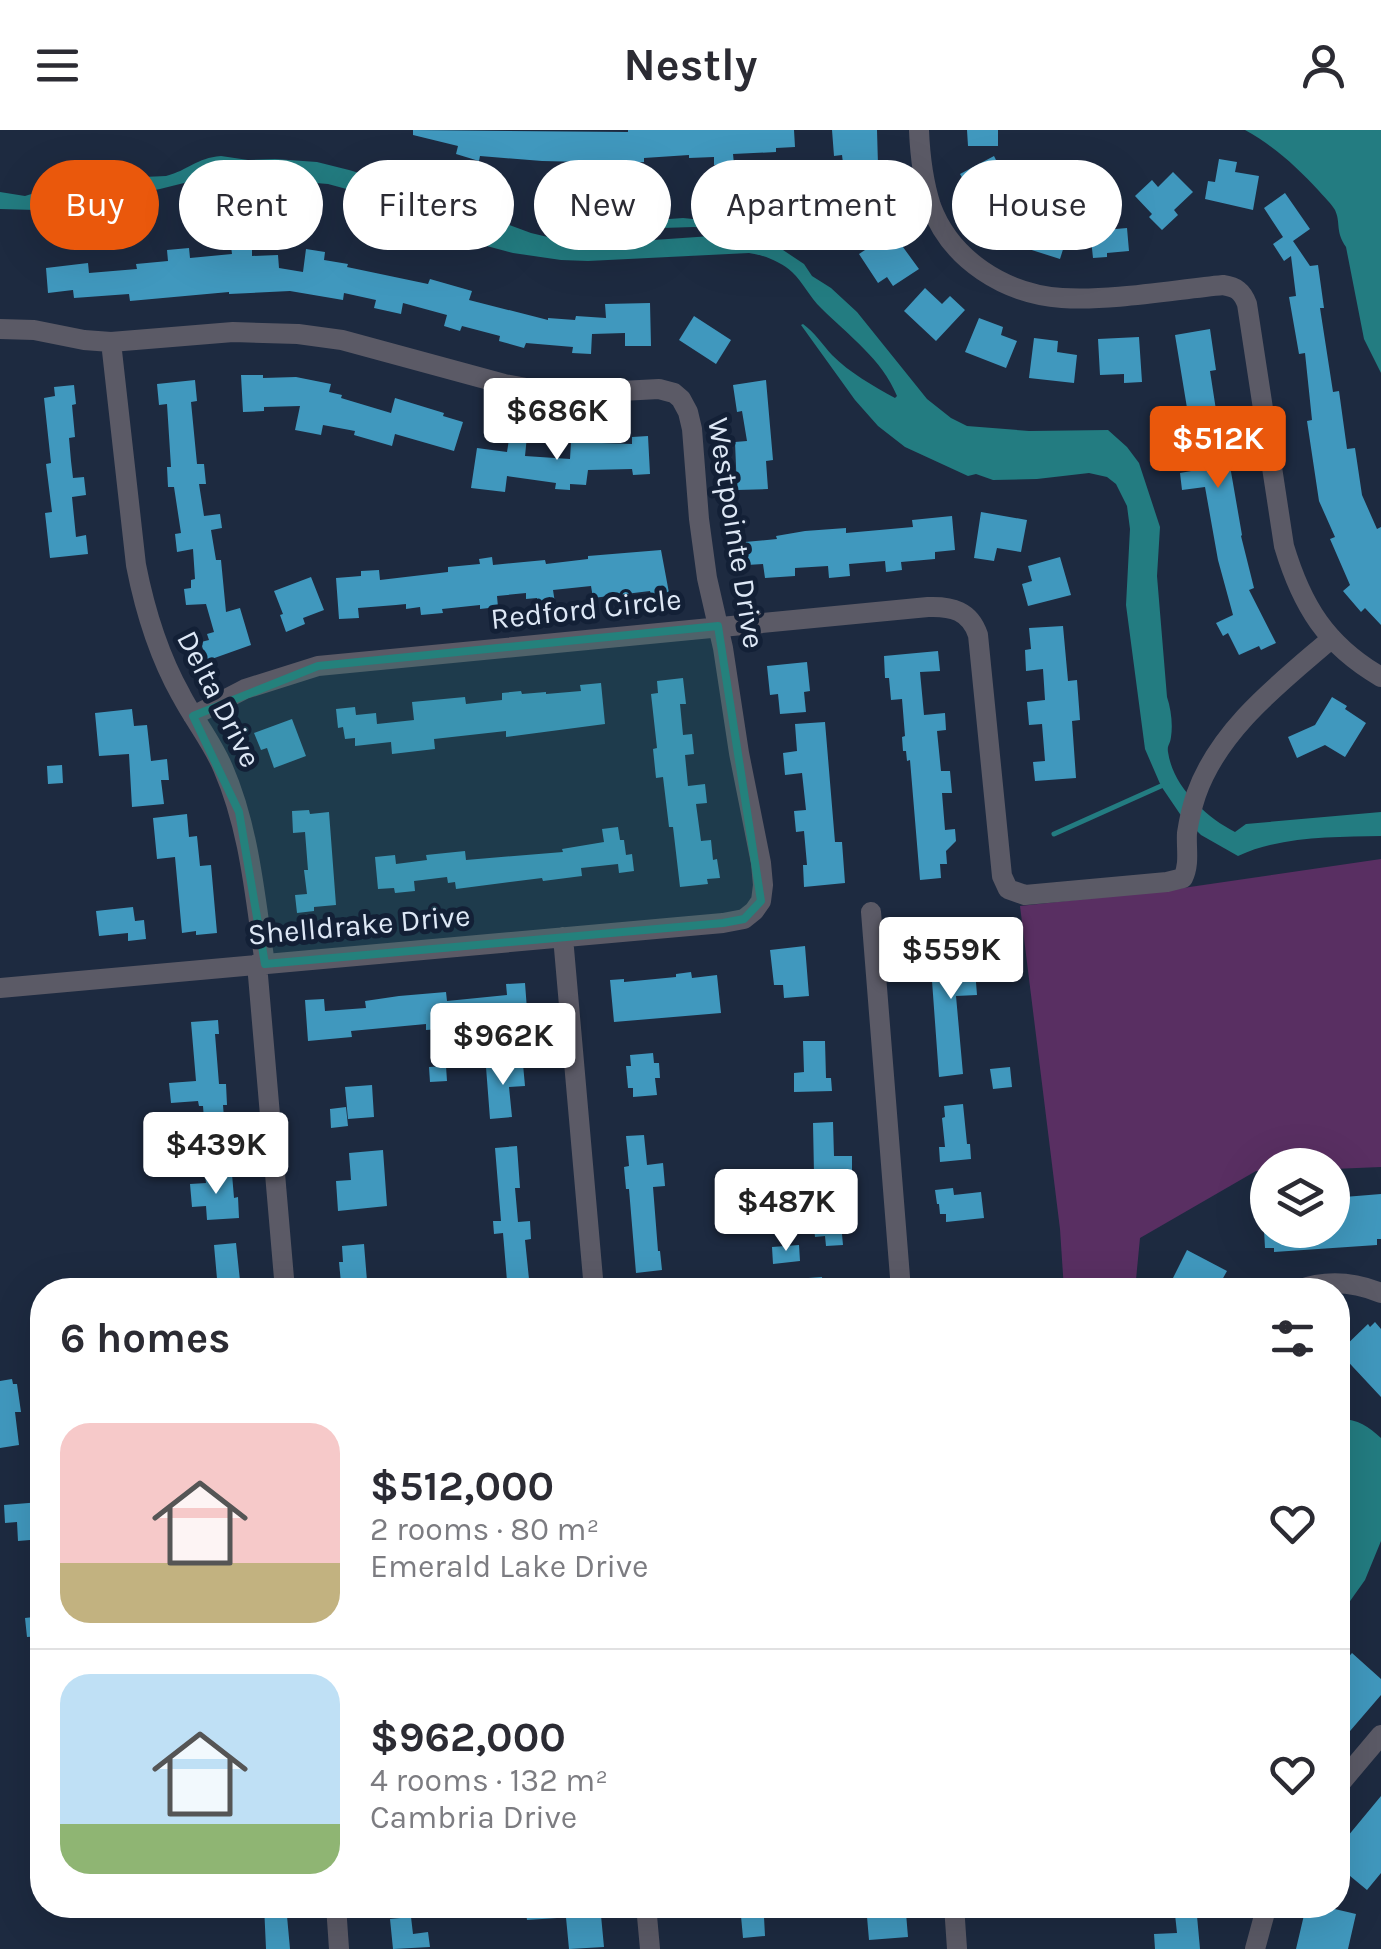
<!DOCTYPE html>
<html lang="en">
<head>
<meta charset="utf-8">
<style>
	:root { --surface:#fff; --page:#f2f2f3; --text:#2b2b33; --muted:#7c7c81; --line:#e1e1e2; --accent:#ea580c }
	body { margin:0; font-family:Karla,sans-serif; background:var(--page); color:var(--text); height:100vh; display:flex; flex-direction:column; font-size:38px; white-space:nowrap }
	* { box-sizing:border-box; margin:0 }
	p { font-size:32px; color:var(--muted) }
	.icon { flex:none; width:55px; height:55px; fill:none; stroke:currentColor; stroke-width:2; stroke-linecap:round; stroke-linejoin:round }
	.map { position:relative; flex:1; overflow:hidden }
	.panel { position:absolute; left:30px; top:1148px; width:1320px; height:640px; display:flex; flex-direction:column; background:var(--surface); border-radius:40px; box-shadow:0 10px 40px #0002 }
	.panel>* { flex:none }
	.guide { position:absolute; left:30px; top:30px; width:1322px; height:90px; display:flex; gap:20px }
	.tools { position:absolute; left:1250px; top:1018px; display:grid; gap:20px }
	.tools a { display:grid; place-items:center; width:100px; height:100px; border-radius:50%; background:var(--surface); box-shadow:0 10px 40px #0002; font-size:50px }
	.price { position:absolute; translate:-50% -85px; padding:0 22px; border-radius:10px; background:#fff; color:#222; font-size:32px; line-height:65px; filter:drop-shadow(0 2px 5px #0008) }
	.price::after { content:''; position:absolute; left:50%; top:60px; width:30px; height:22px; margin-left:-15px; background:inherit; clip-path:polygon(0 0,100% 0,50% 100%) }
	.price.selected { background:var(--accent); color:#fff }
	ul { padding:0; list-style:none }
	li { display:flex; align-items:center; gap:30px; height:250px; padding:0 30px }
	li+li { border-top:2px solid var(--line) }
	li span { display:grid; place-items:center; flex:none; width:280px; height:200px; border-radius:30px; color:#555 }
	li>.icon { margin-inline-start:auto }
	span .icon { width:120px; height:120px; fill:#fffc; stroke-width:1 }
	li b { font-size:42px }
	h2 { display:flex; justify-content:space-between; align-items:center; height:120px; padding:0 30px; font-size:42px }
	.pill { padding:0 35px; border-radius:45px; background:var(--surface); box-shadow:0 10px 40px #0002; font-size:35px; line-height:90px }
	.pill.selected { background:var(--accent); color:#fff }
	header { display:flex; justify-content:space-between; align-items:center; height:130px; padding:0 30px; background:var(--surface); font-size:45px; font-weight:700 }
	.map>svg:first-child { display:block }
</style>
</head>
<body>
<header><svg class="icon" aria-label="menu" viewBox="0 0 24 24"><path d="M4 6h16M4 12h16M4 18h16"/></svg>Nestly<svg class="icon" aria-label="person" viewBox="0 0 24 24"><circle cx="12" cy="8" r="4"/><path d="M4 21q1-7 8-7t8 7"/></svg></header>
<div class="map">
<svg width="1381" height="1819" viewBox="0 0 1381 1819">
	<rect width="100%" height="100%" fill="#1d2a40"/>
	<path fill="#592f62" d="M1381 729V1037L1333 1039 1332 1035H1268L1267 1041H1256L1140 1108 1135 1160H1064L1060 1099 1020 776 1176 759Z"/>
	<path fill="#237c81" d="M1245 0H1381V243L1364 209 1346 117C1335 101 1341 93 1335 80 1331 73 1324 67 1319 61 1297 37 1274 16 1245 0Z
		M221 26 248 30 275 29 317 32 349 40 403 56 531 103 581 115 726 105 707 98 694 97 598 100 589 98 628 92 683 88 713 91 740 100 783 120 804 134 812 146 831 158 857 182 927 269 951 288 967 296 1029 301 1108 300 1127 317 1139 333 1160 397 1157 446 1167 567C1171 579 1173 594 1171 607 1170 615 1167 615 1168 622 1173 657 1206 687 1235 702L1246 694 1381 682V706C1334 707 1281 706 1238 726L1201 705 1180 684 1161 656 1145 619 1126 475 1130 399 1127 376 1116 354 1107 347 1089 343 1037 349 993 350 976 344 968 346 905 317 878 296 855 270 801 195 803 194C815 203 822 214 832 225 850 243 873 256 895 268L897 266C882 229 849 206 821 178 810 168 803 152 792 142 781 132 764 125 749 123L588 131 561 130 513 123 483 115 365 64 328 54 267 49 228 42 160 59 98 71 95 76 94 92 90 94 82 70 36 80 0 79V62L25 66 76 50 166 46C189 40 196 28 221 26Z
		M1338 1289C1356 1288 1368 1296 1381 1308V1411L1365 1450 1338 1488Z"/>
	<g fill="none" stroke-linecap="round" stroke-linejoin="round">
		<path stroke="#237c81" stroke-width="5" d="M1054 704 1161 656"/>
	</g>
	<path fill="#4098be" d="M413 0 628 2V0H794L795 17 776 18V22L733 24 734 34 714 35V27L689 28V25L644 28V32L628 33 542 31 480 26 479 31 456 24 458 16 413 5Z
		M832 0H877L878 35 886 84 868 86 867 83 842 86 839 66 847 65 842 25 834 26Z
		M967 0H998V16H968Z
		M994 26 1006 50 1014 46 1025 67 992 100 960 44Z
		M1219 29 1237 32 1235 42 1259 46 1253 80 1205 69 1208 51 1215 52Z
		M1173 42 1193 62 1174 80 1178 85 1162 100 1149 87 1152 84 1135 66 1152 50 1158 57Z
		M1285 63 1310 99 1293 111 1310 136 1318 135 1324 178H1320L1333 262 1339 261 1347 319 1355 318 1362 365 1377 399 1381 397V495L1365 478 1361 482 1343 461 1350 455 1330 409 1335 407 1319 371 1307 291 1312 290 1305 223 1299 224 1289 167 1296 166 1291 126 1284 131 1273 114 1283 107 1264 78Z
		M1030 72 1051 79 1048 86 1071 94 1060 129 1016 115Z
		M1105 97V100L1127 98 1129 121 1107 123V127L1093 128 1090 99Z
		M892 102 919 139 893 156 887 147 878 153 859 124Z
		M252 115V126L278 125 279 138 303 142 306 119 325 122 324 130 348 134 347 137 428 154 430 149 472 161 469 170 548 190V188L575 190 576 186 606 188 605 174 650 173 651 216H625V203L592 204 591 224 572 223 573 217 526 213 524 218 499 211 500 206 462 196 460 201 444 196 447 185 403 173 401 184 374 178 376 170 344 163 343 170 290 161 229 164V162L130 171 129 164 74 168 73 160 48 163 46 138 88 133 89 143 137 139 136 134 168 131 167 120 189 118 190 128 232 124 231 116Z
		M925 158 942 174 950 166 965 180 936 211 904 181Z
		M694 186 731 210 716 234 679 210Z
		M979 188 1003 197 1001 205 1017 211 1006 238 965 222Z
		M1210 199 1216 240 1210 241 1216 280 1222 279 1225 298 1220 299 1226 336H1230L1242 405 1241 406 1254 458 1249 460 1276 513 1261 520 1259 516 1239 525 1228 503 1223 506 1216 493 1233 485 1218 430 1205 357 1182 360 1180 343 1197 340 1192 303 1182 304 1180 286 1188 284 1175 205Z
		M1139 207 1142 252 1124 253V244L1100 245 1098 209Z
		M1034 208 1058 211 1057 222 1077 225 1074 253 1029 248Z
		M241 245H263V248L296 247 331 254 329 262 342 265 341 268 391 283 395 268 444 283 443 286 463 292 454 321 395 304 392 316 354 305 355 301 323 295 321 305 295 300 300 276 264 277V281L243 282Z
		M195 250 197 271 191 272 197 334H204L206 354H199L204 386 220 384 222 398 211 400 216 430H221L226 482 240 478 251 515 206 531 201 512 209 510 207 504 214 502 206 474 186 475 184 459 191 458V450L195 449 193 419 177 422 175 404 181 403 174 357H168L167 337H171L167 274 159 275 157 254Z
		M766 250 773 330 766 331 768 359 737 360 735 312 747 311 742 281 737 282 733 255Z
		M74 255 76 274 72 275 75 307 69 308 71 331 73 348 84 347 86 365 72 367 76 407 86 405 88 424 50 428 45 383 52 382 46 334 51 333 44 268 55 266 54 257Z
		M510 303 527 306 525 326 570 329 571 312 632 314V307L648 306 650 344 633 345 632 339 588 340 586 355 570 354V360L555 359 556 353 507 346 505 362 471 358 477 318 507 322Z
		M981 382 1027 390 1021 422 997 418 994 431 974 428Z
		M952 386 955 420 935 422V429L901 432 902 440 886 442 885 431 849 434 850 446 829 448 828 436 795 438V446L765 448 763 434 747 435 745 412 777 409 776 406 805 401 846 398V403L913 397 912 390Z
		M661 420 669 463 651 465 650 461 593 468 591 456 553 460 555 473 538 475 537 468 526 469V463L497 466 498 477 480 479V475L442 479 443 483 421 485 420 477 406 479V474L396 475 358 478 359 488 339 489 336 448 361 446V441L379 440 380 450 448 442V437L480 434 479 429 492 427 493 435 545 430 546 434 588 429V426Z
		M1060 427 1071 465 1028 476 1022 454 1032 451 1028 436Z
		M311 447 324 480 303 488 305 494 286 502 280 485 283 484 274 461Z
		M1063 496 1068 551 1077 550 1080 590 1072 591 1076 648 1035 651 1033 632 1045 631 1042 594 1029 595 1027 572 1045 570 1043 539 1026 541 1025 520 1031 519 1029 498Z
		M938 521 940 541 920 542 924 585 945 583 946 600 937 601 941 641H950L952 663H942L945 700 955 699 956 711 946 721 947 734H940L941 748 920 750 910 630 907 631 906 621H903L902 607 905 606 902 569 891 570 889 548H885L884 526Z
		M807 532 810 561 804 562 806 582 780 584 778 564 770 565 767 536Z
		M683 548 686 574H680L683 605 692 604 694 624 685 625 688 656 705 654 707 673 696 674 701 711 711 710 713 730 717 729 720 748 707 749 708 754 680 757 673 697H669L663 647 656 648 653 619 657 618 651 564 658 563 657 551Z
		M601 553 605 594 506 607V601L434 609 435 619 392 624 391 612 355 616V608L345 609 343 597 338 598 336 579 355 577 356 585 376 583 377 594 414 590 412 572 465 567 466 574 502 570V563L521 561 522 564 546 562V564L581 561 580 555Z
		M1332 567 1347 576 1345 579 1366 593 1345 627 1325 615 1297 628 1288 607 1315 595Z
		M132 579 134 596 147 595 151 631 167 629 169 650H161L164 674 132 677 129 624 99 626 95 583Z
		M292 589 306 626 274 638 267 618 261 620 254 603Z
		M825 592 835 712H842L845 753 804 757 803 735H807L804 701 796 702 794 681 806 680 802 643 785 645 783 623 797 621 795 594Z
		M62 635 63 653 48 654 47 636Z
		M309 680 310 684 329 682 336 775 314 777V781L297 783 295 765 307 764 304 740H308L305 702 293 703 292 681Z
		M187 684 189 707 197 706 200 736 211 735 217 803 196 805V801L182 803 175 727 157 729 153 688Z
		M618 697 620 710H624L626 725 632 724 634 741 619 743 618 734 581 738 582 746 543 751 542 748 456 759 455 752 448 753 447 747 414 751 415 761 395 763 394 758 378 759 375 727 395 725 396 734 427 730 426 725 465 721 466 730 563 722 562 719 604 712 602 699Z
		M133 777 135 791 144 790 146 809 128 811V803L99 806 96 781Z
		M973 814 977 865 956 866 963 944 939 947 931 837H935L933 817Z
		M805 816 809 866 784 868 783 855H774L770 820Z
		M691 842 692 848 717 845 721 883 614 892 610 850 624 849V852L676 847V844Z
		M525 853 528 893 426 900V894L351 901 352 907 308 911 305 870 324 869 325 881 366 878 365 871 399 866 446 862 447 871 507 865 506 854Z
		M218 890 219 904H215L219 954H226L227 975H223L226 1014 206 1015 203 976H199L198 971 171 973 169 953 196 951 191 892Z
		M803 911H825L826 948H831L832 961 794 962V943L804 942Z
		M653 923 654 933H659L660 948H655L657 965 633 967V958H628L626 936H631L630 925Z
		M523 934 525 956 509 957 512 987 490 989 486 937Z
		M446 936 447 951 430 952 429 937Z
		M1010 937 1012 957 993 959 990 939Z
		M372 955 374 987 348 989 345 957Z
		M963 974 967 1014H970L971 1029 940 1032 939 1017H945L942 988 945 987 944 976Z
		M346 977 348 996 331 998 330 979Z
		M833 992 834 1026H852V1043L814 1044 813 993Z
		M644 1005 647 1035 663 1033 665 1056 653 1057 658 1121H660L662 1140 636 1143 629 1059H626L624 1037 629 1036 626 1006Z
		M517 1016 520 1058H515L518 1092 530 1091 531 1109 525 1110 529 1149 507 1151 503 1103 494 1104 493 1091H501L495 1018Z
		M383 1020 387 1076 338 1081 336 1051 351 1050 349 1023Z
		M232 1044 234 1068 238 1067 239 1088 207 1090 206 1076 192 1077 190 1054 206 1053 205 1046Z
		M953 1058 954 1065 981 1062 984 1088 946 1092V1084H940L939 1074H937L935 1060Z
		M1381 1064V1109H1377V1115L1274 1122V1118H1265L1264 1100H1332V1068Z
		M840 1083 843 1115 826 1116 825 1106 815 1107 813 1085Z
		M236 1113 241 1160H218L214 1115Z
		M364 1114 367 1151 341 1153 339 1132H343L342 1116Z
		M799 1115 800 1131 773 1134 772 1117Z
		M1187 1120 1227 1141 1222 1150 1241 1160H1167Z
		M822 1147 823 1160H782L781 1150Z
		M1375 1192 1381 1199V1267L1339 1222 1368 1194 1370 1197Z
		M12 1249 13 1254H17L21 1282H15L19 1315 0 1318V1251Z
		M41 1372 42 1409 18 1411 17 1392 5 1393 4 1375Z
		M42 1486V1506L27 1507 25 1488Z
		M1352 1523 1381 1549V1565L1338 1615V1539Z
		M1381 1666V1743L1367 1760 1338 1736V1718Z
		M264 1775H286L290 1819H266Z
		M525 1775H556L557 1788 527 1790Z
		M600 1775 604 1817 569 1819 565 1777Z
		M740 1775H758L759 1787H764L765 1806 743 1808Z
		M866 1775H892V1777H896L897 1784 906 1783 908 1807 869 1810Z
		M1174 1775H1196L1200 1819H1155L1154 1804 1177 1803Z
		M1322 1776 1356 1784 1348 1819H1296L1304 1785 1308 1786 1310 1778 1322 1780Z
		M411 1787 413 1804 428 1802 430 1817 393 1819 390 1789Z"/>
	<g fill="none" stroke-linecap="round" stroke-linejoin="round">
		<path stroke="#5b5a66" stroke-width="20" d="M919 0C920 25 923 51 931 76 951 130 1005 164 1062 168 1112 171 1172 160 1223 155 1236 157 1242 161 1247 174L1284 416C1302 476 1326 515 1381 547
			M0 199 34 200 84 210 111 212 233 202 298 204 342 210 504 254 548 262 583 263 659 259 674 263 681 269 688 282 692 299 699 389 707 448 723 518 739 623 761 733 763 755 761 771 754 781 744 789 723 793 0 858
			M111 212 136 435C145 481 158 524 181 565 194 590 212 612 223 638 250 700 255 768 265 834
			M193 586 245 559 318 536 928 477C952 476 970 481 978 505L1002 746 1008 759 1025 765 1167 752 1183 748C1190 734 1186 718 1187 703 1189 690 1192 677 1196 665 1219 599 1280 553 1331 509
			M871 782 901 1160
			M563 807 594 1160
			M257 834 285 1160
			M1298 1160C1325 1150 1354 1152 1381 1163
			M1338 1656 1381 1605
			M336 1775 339 1819
			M646 1775 650 1819
			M954 1775 957 1819
			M1255 1819 1267 1775"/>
	</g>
	<path fill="#24817c" fill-opacity="0.2" stroke="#24817c" stroke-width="8" stroke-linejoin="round" d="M718 496 761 771 744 789 723 793 265 834 239 682 193 586 318 536Z"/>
	<g text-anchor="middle" stroke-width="10" stroke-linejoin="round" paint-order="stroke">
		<g font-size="30" fill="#dee8f6" stroke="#132036">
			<text transform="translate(736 403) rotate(81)" y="10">Westpointe Drive</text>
			<text transform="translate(586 479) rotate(-6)" y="10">Redford Circle</text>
			<text transform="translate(219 569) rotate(63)" y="10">Delta Drive</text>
			<text transform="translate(359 795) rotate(-5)" y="10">Shelldrake Drive</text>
		</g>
	</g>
</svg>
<div class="tools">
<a><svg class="icon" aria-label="layers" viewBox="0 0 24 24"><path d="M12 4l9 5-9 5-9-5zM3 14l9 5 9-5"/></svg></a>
</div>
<b class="price" style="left:557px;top:333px">$686K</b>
<b class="price selected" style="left:1218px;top:361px">$512K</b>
<b class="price" style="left:951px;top:872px">$559K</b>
<b class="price" style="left:503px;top:958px">$962K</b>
<b class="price" style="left:216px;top:1067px">$439K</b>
<b class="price" style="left:786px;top:1124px">$487K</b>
<div class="guide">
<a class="pill selected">Buy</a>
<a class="pill">Rent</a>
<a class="pill">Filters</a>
<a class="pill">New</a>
<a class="pill">Apartment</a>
<a class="pill">House</a>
</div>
<section class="panel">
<h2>6 homes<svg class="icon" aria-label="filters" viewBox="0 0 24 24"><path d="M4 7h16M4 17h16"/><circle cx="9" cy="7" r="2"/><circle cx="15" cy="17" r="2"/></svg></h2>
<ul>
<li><span style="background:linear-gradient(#f6c9c9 70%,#c2b280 0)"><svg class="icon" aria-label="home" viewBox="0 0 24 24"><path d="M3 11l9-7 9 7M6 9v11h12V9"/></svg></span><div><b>$512,000</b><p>2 rooms · 80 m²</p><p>Emerald Lake Drive</p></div><svg class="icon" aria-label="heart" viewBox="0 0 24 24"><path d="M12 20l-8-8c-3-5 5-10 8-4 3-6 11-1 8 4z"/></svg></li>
<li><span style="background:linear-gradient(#bfe0f5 75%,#8fb573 0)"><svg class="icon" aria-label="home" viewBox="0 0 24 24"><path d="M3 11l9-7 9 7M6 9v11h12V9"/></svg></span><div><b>$962,000</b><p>4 rooms · 132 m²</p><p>Cambria Drive</p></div><svg class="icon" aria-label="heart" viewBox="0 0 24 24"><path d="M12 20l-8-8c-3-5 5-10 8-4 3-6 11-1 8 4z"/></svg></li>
</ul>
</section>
</div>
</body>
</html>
